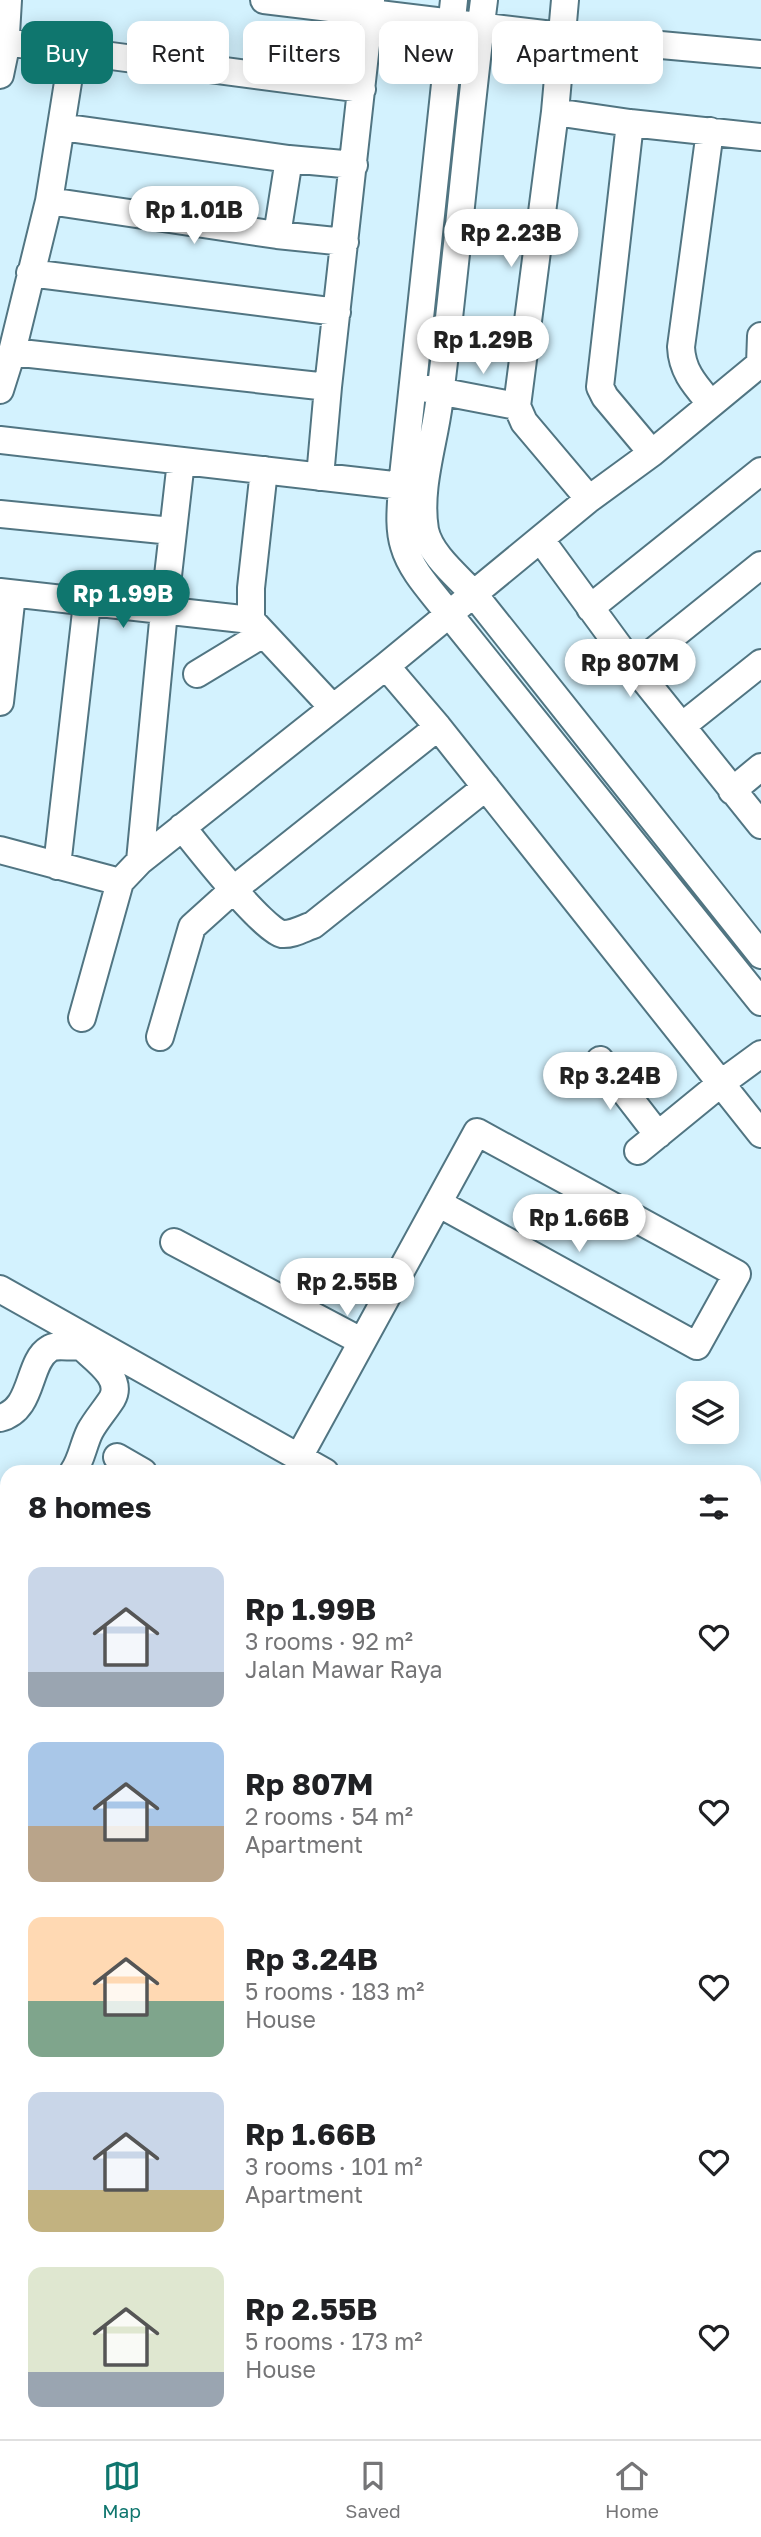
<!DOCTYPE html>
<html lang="en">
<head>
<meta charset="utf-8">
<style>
	:root { --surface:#fff; --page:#f6f6f6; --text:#202124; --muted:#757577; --line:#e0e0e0; --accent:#0f766e }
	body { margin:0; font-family:"Golos Text",sans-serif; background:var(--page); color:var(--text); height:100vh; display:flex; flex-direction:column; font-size:26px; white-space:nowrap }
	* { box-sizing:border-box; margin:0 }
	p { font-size:23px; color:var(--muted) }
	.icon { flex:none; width:38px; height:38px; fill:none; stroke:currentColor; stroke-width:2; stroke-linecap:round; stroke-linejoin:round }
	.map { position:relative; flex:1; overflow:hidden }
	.details { position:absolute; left:0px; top:1465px; width:761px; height:975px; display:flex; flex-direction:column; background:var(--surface); border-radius:21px 21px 0 0; box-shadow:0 4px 18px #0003 }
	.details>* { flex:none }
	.banner { position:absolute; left:21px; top:21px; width:719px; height:63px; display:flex; gap:14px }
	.fabs { position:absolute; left:676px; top:1381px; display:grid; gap:14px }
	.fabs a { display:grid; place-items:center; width:63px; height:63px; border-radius:14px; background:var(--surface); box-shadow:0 4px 18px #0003; font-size:35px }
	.price { position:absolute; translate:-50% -60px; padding:0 16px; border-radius:24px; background:#fff; color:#222; font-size:23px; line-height:46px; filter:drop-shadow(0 2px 4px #0008) }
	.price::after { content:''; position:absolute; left:50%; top:42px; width:21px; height:16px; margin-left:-10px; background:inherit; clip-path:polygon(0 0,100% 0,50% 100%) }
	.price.current { background:var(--accent); color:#fff }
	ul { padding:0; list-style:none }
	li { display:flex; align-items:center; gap:21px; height:175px; padding:0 28px }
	li span { display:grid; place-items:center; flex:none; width:196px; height:140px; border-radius:14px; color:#555 }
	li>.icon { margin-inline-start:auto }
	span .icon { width:84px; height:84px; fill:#fffc; stroke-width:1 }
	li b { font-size:30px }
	h2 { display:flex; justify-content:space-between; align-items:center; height:84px; padding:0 28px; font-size:30px }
	.tag { padding:0 24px; border-radius:14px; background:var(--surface); box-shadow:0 4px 18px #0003; font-size:24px; line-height:63px }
	.tag.current { background:var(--accent); color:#fff }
	.tabs { display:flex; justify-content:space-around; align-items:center; height:98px; border-top:2px solid var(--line); background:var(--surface); font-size:19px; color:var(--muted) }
	.tabs a { display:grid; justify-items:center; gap:4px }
	.tabs .current { color:var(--accent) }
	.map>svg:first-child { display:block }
</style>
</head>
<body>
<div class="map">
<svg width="761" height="2439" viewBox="0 0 761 2439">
	<rect width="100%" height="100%" fill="#d3f2fe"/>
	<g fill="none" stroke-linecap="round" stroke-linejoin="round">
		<path stroke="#d682a9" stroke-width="5" d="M0 2312 7 2314
			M360 2432 373 2439"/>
		<g stroke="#517582" stroke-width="30">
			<path id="minor" d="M264 0 561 36 761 54
				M454 0 402 486C401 505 398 527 404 546 411 571 433 593 449 614L761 1002
				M484 0C467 134 456 269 439 403 434 444 418 488 425 530 430 554 456 575 473 593L761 955
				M565 0 555 112 517 406 524 422 589 499
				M5 42 362 89
				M0 75 5 51 8 0
				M555 112 630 123 761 137
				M630 123 600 387 605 397 652 453
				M61 127 289 159 354 165
				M710 131 681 347C682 372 696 386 711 404
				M49 201 277 235 345 242
				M277 235 289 159
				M30 273 337 312
				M12 352 328 387
				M760 364 761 336
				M423 388 517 406
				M0 390 12 352 49 201 73 51
				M0 440 402 486
				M264 470 251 588V620L333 708
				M320 477 328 387 371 0
				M0 514 172 531
				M541 540 634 667 761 825
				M0 592 251 620
				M590 608 761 471
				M386 666 438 727 761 1134
				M634 667 761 565
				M197 674 263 634
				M0 702 12 594
				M682 726 761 663
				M732 791 761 767
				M182 827C197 846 263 930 282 934 292 935 304 928 313 925L486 787
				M0 850 120 882
				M140 861 164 611 181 461
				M57 866 87 603
				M82 1018 120 882 140 861 386 666 589 499 652 453 761 363
				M160 1037 192 927 233 890 438 727
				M600 1060 658 1135
				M638 1151 720 1084 761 1054
				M174 1242 361 1341
				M0 1289 325 1472
				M0 1418C34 1410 27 1362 49 1349 56 1344 71 1348 81 1346 94 1359 124 1378 112 1399 105 1410 96 1420 90 1431 83 1445 82 1459 73 1472
				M117 1457 143 1472
				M299 1457 477 1132 737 1274 697 1346 438 1203
				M0 1533 7 1536
				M754 1711 761 1715
				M754 1816 761 1820
				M754 1851 761 1840
				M0 2118 7 2120
				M754 2239 761 2241
				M0 2296 7 2297
				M0 2332 7 2333
				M754 2375 761 2376
				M317 2432 333 2439
				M386 2432 399 2439
				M210 2439 213 2432"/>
		</g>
		<use href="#minor" stroke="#fff" stroke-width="26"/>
	</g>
</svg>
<div class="fabs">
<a><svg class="icon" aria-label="layers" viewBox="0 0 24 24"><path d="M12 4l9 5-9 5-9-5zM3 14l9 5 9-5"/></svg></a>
</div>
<b class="price" style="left:194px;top:246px">Rp 1.01B</b>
<b class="price" style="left:511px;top:269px">Rp 2.23B</b>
<b class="price" style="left:483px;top:376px">Rp 1.29B</b>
<b class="price current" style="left:123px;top:630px">Rp 1.99B</b>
<b class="price" style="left:630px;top:699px">Rp 807M</b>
<b class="price" style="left:610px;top:1112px">Rp 3.24B</b>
<b class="price" style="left:579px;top:1254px">Rp 1.66B</b>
<b class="price" style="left:347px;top:1318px">Rp 2.55B</b>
<div class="banner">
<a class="tag current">Buy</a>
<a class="tag">Rent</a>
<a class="tag">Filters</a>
<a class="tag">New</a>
<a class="tag">Apartment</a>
</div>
<section class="details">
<h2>8 homes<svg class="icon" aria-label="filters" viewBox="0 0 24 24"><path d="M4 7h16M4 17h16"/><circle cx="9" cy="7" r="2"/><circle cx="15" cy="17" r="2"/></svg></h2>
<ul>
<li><span style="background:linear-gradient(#c9d6e8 75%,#9aa5b1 0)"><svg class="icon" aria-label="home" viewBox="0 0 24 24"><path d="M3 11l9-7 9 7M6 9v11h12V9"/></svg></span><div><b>Rp 1.99B</b><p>3 rooms · 92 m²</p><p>Jalan Mawar Raya</p></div><svg class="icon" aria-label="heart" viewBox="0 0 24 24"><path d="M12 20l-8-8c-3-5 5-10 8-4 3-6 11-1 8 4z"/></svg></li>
<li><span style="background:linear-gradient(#a9c7e8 60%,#b9a48a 0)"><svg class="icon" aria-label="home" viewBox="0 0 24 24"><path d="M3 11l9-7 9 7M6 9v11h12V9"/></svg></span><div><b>Rp 807M</b><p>2 rooms · 54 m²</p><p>Apartment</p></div><svg class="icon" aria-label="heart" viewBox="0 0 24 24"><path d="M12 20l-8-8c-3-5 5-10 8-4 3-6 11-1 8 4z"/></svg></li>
<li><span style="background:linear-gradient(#ffd9b3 60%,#7fa58c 0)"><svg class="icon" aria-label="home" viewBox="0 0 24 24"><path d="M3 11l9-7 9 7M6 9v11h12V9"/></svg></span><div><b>Rp 3.24B</b><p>5 rooms · 183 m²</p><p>House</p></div><svg class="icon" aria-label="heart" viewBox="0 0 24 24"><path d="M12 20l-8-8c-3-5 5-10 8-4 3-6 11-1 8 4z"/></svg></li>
<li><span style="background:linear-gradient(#c9d6e8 70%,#c2b280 0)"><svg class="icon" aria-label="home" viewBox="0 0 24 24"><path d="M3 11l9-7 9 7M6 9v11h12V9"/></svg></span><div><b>Rp 1.66B</b><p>3 rooms · 101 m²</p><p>Apartment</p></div><svg class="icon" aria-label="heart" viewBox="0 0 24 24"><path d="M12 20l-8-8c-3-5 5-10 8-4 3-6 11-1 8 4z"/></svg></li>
<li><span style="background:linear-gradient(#dfe7d0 75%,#9aa5b1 0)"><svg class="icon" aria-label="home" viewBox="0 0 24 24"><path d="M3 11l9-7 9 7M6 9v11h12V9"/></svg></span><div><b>Rp 2.55B</b><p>5 rooms · 173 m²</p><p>House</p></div><svg class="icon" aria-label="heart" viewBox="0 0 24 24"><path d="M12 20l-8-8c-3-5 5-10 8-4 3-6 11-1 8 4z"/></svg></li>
</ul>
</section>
</div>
<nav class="tabs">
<a class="current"><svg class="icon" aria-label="map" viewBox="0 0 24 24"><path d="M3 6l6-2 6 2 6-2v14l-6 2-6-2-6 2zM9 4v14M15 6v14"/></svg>Map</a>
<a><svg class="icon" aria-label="saved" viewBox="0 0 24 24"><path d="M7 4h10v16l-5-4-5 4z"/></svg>Saved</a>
<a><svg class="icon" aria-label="home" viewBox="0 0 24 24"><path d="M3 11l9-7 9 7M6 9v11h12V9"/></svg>Home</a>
</nav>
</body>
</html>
